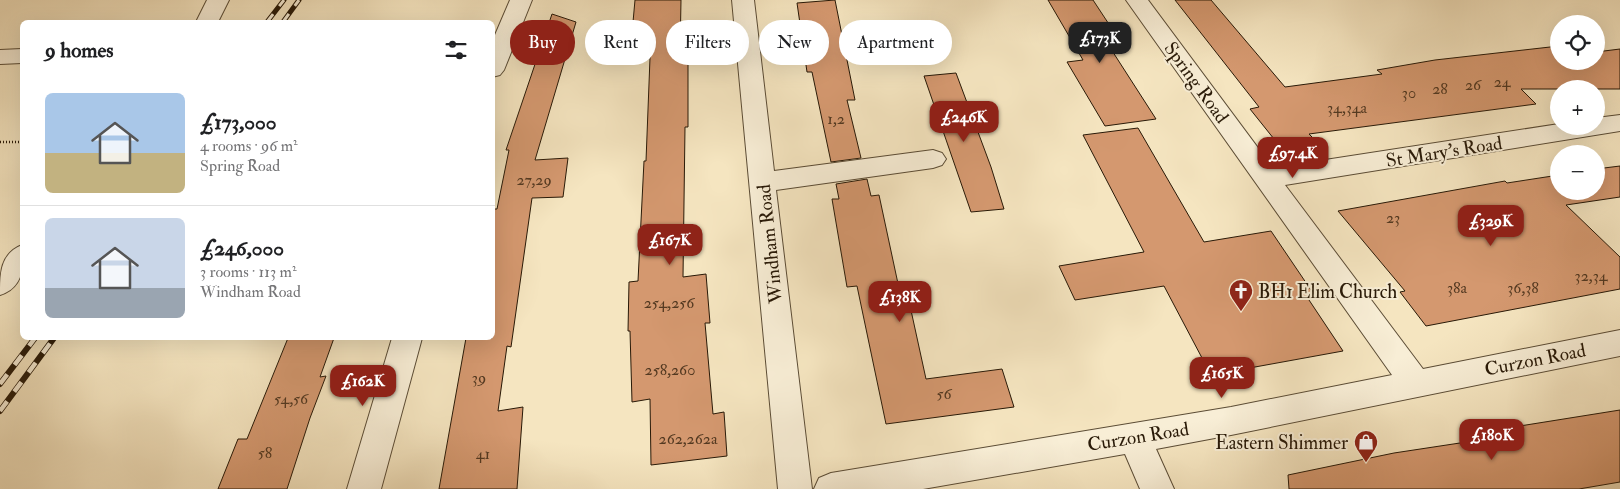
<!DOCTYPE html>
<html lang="en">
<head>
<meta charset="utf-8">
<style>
	:root { --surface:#fff; --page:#f6f6f6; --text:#202124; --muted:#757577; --line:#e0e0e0; --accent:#8f2418 }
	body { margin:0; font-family:"IM FELL Double Pica",serif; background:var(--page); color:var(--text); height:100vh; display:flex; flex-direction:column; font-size:19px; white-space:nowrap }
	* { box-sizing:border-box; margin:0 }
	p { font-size:16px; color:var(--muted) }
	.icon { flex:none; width:28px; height:28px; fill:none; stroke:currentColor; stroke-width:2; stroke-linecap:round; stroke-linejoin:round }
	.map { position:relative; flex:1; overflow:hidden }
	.side { position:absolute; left:20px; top:20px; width:475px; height:320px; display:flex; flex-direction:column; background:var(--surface); border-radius:8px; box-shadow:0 5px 20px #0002 }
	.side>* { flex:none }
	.banner { position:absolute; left:510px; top:20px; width:475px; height:45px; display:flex; gap:10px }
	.buttons { position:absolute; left:1550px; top:15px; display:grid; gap:10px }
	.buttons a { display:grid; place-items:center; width:55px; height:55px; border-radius:50%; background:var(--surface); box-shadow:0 5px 20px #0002; font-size:25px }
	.price { position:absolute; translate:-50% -42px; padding:0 11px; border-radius:10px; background:var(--accent); color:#fff; font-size:16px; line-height:32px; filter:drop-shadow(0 1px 2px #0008) }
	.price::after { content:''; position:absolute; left:50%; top:30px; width:15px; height:11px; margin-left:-8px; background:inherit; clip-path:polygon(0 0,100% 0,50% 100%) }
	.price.active { background:#222; color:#fff }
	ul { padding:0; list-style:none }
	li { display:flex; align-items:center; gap:15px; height:125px; padding:0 25px }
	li+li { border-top:1px solid var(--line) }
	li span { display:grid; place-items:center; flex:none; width:140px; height:100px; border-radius:8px; color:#555 }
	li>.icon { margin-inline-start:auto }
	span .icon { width:60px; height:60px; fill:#fffc; stroke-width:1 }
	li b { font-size:21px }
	h2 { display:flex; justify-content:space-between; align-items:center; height:60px; padding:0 25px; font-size:21px }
	.tag { padding:0 18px; border-radius:22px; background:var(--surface); box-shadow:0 5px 20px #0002; font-size:18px; line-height:45px }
	.tag.active { background:var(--accent); color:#fff }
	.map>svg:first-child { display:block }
</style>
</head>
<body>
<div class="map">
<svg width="1620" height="489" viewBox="0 0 1620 489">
	<rect width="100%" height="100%" fill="#f5e5c0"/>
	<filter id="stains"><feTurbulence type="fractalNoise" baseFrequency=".004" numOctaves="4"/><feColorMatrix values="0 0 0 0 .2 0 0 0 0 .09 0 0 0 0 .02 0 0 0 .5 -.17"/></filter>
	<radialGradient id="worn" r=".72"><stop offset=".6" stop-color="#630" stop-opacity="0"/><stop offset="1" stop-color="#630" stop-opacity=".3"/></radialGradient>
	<path fill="#d4986f" stroke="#281907" d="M635 0H681L680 54H688V127H685L683 277 706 274 710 323H705L713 414 724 412 727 456 651 465 650 399 632 402 630 331H628L629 282 638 281 644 161H646L651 32 632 33Z
		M835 0 855 100H847L861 158 831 162 812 72H807L797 3Z
		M1048 0H1093L1122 44 1109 46 1156 119 1105 126 1067 62 1083 60Z
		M1175 0H1211L1285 87 1382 74 1377 70 1435 60 1559 46V61H1596V52L1620 49V89H1521L1536 104 1309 134 1313 138 1278 144 1250 109 1259 107Z
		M552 14 576 22 535 160 568 158 563 197 532 198 511 347 507 346 498 411 523 407 517 489H439L466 338H492V209H497L509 150H506Z
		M956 73 991 167 1004 209 971 212 924 76Z
		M1138 128 1204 242 1271 231 1315 296 1307 297 1343 351 1211 375 1164 286 1075 300 1059 266 1144 252 1083 135Z
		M1620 166V197L1566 205 1620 257V289L1426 326 1400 292 1405 291 1338 211 1505 181 1507 183 1559 175V191H1596V169Z
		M867 179 871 196 879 195 900 293 907 292 926 379 1002 369 1014 407 886 424 857 286 847 287 832 199H839L836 184Z
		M288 338H334L320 377 326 376 310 418 287 489H218L238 439H247Z
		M1620 410V482L1579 489H1289L1288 475 1394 453 1506 436 1501 429Z"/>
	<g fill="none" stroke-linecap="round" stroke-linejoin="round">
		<g stroke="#5b4c35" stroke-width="2">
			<path id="minor" d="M207 0H229L218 22H196Z
				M510 0H532L504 70 500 75 492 77V42Z
				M732 0H754L774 171 933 150 942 153 946 159 942 165 933 168 776 190 812 489H778Z
				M1126 0H1148L1273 168 1559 124V126H1596V118L1620 115V131L1285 185 1423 369 1620 330V356L1231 435 1156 449 1174 489H1140L1125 454 923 489H814L819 478 831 473 1231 407 1392 375Z
				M22 49V63L0 64V50Z
				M22 245C25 266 23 288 0 295 0 273 0 254 22 245Z
				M392 338H422L381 489H347Z"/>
		</g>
		<path stroke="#281907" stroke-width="2.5" stroke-dasharray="1 2" stroke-linecap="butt" d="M0 142H22"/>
		<use href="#minor" fill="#f8eed6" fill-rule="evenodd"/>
		<g stroke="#281907" stroke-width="5">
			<path id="rail-far1" d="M267 22 284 0
				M283 22 299 0"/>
		</g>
		<g stroke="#281907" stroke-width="6">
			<path id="rail" d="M0 384 35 338
				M0 411 54 338"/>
		</g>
		<use href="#rail-far1" stroke="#f8eed6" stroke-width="3" stroke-dasharray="10" stroke-linecap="butt"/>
		<use href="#rail" stroke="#f8eed6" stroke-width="4.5" stroke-dasharray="12" stroke-linecap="butt"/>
	</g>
	<defs>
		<g id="church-pin" transform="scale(1.25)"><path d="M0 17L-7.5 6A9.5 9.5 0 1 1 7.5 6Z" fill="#8f2418" stroke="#f8eed6"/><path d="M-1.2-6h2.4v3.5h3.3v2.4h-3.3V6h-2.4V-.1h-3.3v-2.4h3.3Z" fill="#fff"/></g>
		<g id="shop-pin" transform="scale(1.25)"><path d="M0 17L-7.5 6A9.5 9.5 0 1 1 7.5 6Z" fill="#8f2418" stroke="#f8eed6"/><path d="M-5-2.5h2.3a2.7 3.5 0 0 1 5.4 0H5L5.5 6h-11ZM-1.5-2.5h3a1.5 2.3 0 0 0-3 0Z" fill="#fff"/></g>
	</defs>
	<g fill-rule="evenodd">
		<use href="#church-pin" x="1241" y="291"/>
		<use href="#shop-pin" x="1366" y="442"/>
	</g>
	<g text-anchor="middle" stroke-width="4" stroke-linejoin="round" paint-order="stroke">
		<g font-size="16" fill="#533921">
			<text x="1502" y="87">24</text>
			<text x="1473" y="90">26</text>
			<text x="1440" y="94">28</text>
			<text x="1409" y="98">30</text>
			<text x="1347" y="113">34,34a</text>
			<text x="836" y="124">1,2</text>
			<text x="534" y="185">27,29</text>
			<text x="1393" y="223">23</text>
			<text x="1591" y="281">32,34</text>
			<text x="1457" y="293">38a</text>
			<text x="1523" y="293">36,38</text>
			<text x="669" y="308">254,256</text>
			<text x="670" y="375">258,260</text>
			<text x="479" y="383">39</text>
			<text x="944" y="399">56</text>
			<text x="291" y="404">54,56</text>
			<text x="688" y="444">262,262a</text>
			<text x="265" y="458">58</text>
			<text x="483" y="459">41</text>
		</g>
		<g font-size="19" fill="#281907" stroke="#f8eed6">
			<text transform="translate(1197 82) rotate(54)" y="7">Spring Road</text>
			<text transform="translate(1444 151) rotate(-9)" y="7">St Mary's Road</text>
			<text transform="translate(769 244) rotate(-96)" y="7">Windham Road</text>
			<text transform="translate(1535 359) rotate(-11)" y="7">Curzon Road</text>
			<text transform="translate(1138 436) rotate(-9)" y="7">Curzon Road</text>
		</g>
		<g font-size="19" fill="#281907" stroke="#f8eed6" text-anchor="start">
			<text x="1258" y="298">BH1 Elim Church</text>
			<text x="1348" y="449" text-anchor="end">Eastern Shimmer</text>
		</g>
	</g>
	<rect width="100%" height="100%" filter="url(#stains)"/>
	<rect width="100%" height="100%" fill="url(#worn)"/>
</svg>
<div class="buttons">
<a><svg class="icon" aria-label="locate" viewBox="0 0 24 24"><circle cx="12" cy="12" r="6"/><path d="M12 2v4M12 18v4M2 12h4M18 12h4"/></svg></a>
<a>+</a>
<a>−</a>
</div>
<b class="price active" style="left:1100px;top:64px">£173K</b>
<b class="price" style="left:964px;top:143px">£246K</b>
<b class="price" style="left:1293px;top:179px">£97.4K</b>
<b class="price" style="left:1491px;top:247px">£329K</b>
<b class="price" style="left:670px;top:266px">£167K</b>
<b class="price" style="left:900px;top:323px">£138K</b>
<b class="price" style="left:1222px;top:399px">£165K</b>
<b class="price" style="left:363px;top:407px">£162K</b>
<b class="price" style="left:1492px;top:461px">£180K</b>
<div class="banner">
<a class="tag active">Buy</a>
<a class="tag">Rent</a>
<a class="tag">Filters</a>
<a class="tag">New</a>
<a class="tag">Apartment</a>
</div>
<section class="side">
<h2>9 homes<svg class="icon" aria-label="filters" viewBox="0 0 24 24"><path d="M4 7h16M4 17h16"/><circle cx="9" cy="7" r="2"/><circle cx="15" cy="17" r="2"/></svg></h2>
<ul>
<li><span style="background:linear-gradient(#a9c7e8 60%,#c2b280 0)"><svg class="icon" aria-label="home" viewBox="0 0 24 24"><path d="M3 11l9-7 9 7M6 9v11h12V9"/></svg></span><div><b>£173,000</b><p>4 rooms · 96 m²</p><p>Spring Road</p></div></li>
<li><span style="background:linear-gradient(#c9d6e8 70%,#9aa5b1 0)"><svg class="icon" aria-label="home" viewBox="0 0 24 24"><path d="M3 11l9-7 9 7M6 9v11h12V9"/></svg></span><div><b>£246,000</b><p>3 rooms · 113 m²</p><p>Windham Road</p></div></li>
</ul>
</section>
</div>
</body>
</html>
